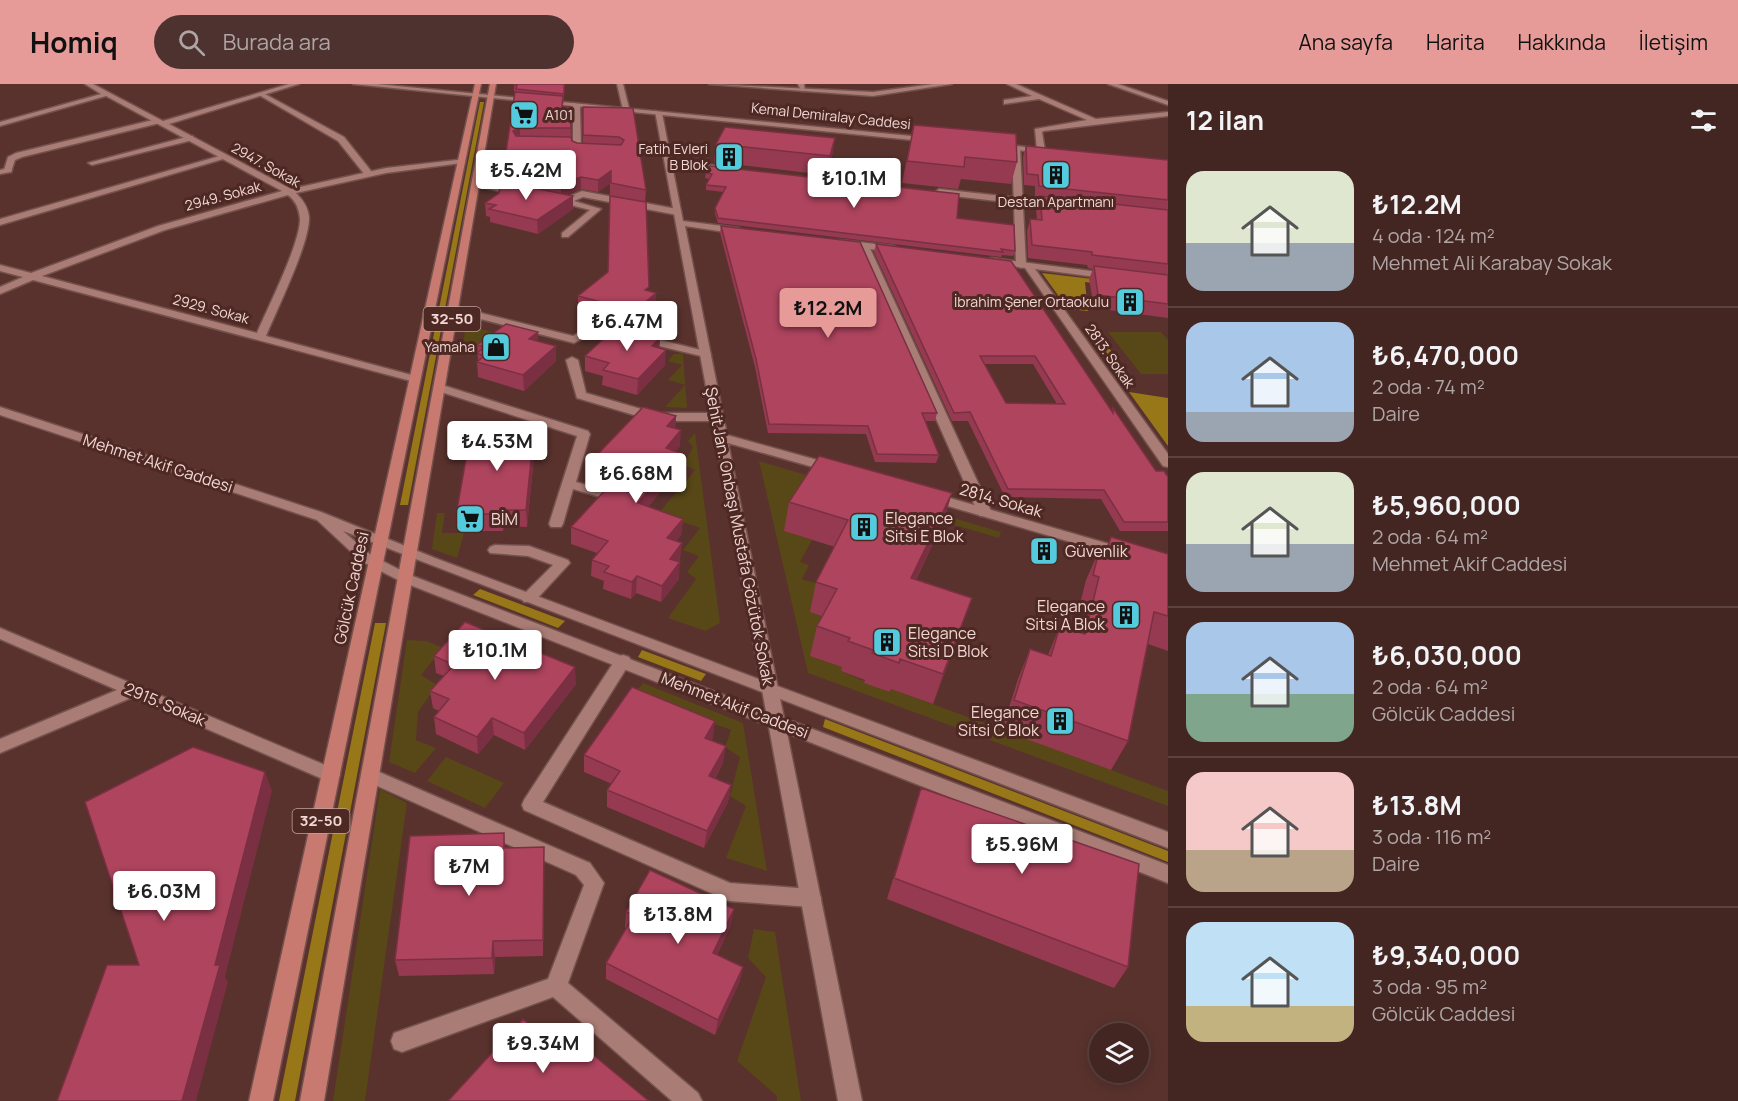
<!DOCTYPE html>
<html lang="tr">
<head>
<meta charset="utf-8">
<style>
	:root { --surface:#432622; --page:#4d322f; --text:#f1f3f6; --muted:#afa5a5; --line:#5b4340; --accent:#e69b98 }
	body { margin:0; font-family:Manrope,sans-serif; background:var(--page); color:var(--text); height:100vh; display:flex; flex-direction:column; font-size:22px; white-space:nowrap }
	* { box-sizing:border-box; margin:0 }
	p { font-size:20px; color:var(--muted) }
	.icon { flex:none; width:33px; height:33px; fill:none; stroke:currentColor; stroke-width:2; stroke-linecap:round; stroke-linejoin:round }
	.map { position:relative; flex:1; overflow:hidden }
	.panel { display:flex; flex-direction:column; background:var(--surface); width:570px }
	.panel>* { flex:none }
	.fabs { position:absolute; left:1089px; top:939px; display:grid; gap:12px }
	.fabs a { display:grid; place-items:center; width:60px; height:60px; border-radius:50%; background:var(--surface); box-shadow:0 3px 15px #0003,0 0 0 2px var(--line); font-size:30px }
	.price { position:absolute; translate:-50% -51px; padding:0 14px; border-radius:6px; background:#fff; color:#222; font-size:20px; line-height:39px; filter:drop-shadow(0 2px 3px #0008) }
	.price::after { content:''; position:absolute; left:50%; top:36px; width:18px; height:14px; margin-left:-9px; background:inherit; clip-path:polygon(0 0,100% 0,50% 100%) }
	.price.selected { background:var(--accent); color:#111 }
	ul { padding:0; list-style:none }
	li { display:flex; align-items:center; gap:18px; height:150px; padding:0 18px }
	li+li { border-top:2px solid var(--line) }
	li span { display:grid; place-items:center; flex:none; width:168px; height:120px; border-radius:18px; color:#555 }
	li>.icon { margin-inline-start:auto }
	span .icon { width:72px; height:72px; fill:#fffc; stroke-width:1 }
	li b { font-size:26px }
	h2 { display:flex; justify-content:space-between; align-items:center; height:72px; padding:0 18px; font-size:26px }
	header { display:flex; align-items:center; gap:36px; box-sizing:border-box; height:84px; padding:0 30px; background:var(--accent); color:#111 }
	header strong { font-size:28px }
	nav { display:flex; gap:33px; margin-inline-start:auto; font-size:21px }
	.search { width:420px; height:54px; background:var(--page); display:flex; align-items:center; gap:15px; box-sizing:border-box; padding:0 21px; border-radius:33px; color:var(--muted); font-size:22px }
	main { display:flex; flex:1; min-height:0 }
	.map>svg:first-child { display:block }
</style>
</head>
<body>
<header>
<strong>Homiq</strong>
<div class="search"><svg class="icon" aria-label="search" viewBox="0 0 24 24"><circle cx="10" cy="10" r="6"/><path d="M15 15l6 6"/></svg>Burada ara</div>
<nav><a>Ana sayfa</a><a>Harita</a><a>Hakkında</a><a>İletişim</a></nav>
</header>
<main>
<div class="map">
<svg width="1168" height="1017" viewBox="0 0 1168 1017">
	<rect width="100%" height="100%" fill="#59322d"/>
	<path fill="#584717" d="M466 241 496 249 468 272 461 270Z
		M1108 248H1161L1168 256V290H1141Z
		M674 270H683L687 324 665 323 685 301 668 296 682 281 668 277Z
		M695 349 720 539 705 547 668 534 696 495 687 488 699 472 683 466 700 444 658 430 695 386 683 381 693 363 688 357Z
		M759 377 1001 448 999 454 893 423 785 447 812 456 800 478 809 481 802 495 825 502 830 534 811 572 843 583 841 587 890 608 892 605 1168 707V722L808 589Z
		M437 429H445L442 449H464L457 474 432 465Z
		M407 556 427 557 443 564 421 591 437 601 418 628 416 656 436 664 415 689 389 678Z
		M643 599 743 639 767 787 726 774 746 722 730 712 740 673 725 663 731 646 634 610Z
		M446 673 504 699 485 724 427 697Z
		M380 705 407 719 365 1017H333Z
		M754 845 775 848 801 1017H777V1012L737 977 766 893 748 874Z"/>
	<path fill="#977718" d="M480 18H484L408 421H400Z
		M1042 189 1168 204V209L1085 198 1088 227 1068 225Z
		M1089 253H1101L1133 297H1120Z
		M1129 308 1168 314V362Z
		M480 505 565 537 558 544 473 511Z
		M375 539H386L295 1017H279Z
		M642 566 706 590 701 597 638 573Z
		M825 635 1168 767V778L823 643Z"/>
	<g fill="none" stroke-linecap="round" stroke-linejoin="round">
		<g stroke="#73514d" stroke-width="3">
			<path id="service" d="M798 0H804L805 7H801Z
				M1007 0H1016L1096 35 1168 28V32L1044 47 1042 48 1045 67 1041 69 1037 67 1035 45 1087 36 1039 15 1004 20V16L1032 12Z
				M259 9H263L344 53 371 87V91H365L338 57 259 11Z
				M573 19 580 21 581 64 592 66V70L573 66Z
				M157 35 160 39 22 73 15 76 11 88 4 86 8 73 16 69Z
				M190 52H193V56L92 81 88 79Z
				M1016 62 1020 64 1026 181 1021 184 1016 181 1012 64Z
				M223 71 230 73 0 141V135Z
				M476 96 523 107 524 109 520 112 473 101 472 99Z
				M582 107 677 125 681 128 677 131 583 113 574 117 601 125 568 153H562V149L590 126 551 116 555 113 565 114Z
				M861 160 869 162 992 429 990 432H980L978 429 859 162Z
				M453 222 573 252 591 242H603L709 268 711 270 705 273 597 247 574 259 449 227V223Z
				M572 273 578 276 586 309 655 329H717L723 333 717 337H654L577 314 566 276Z
				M439 300 588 347 590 350 576 398 625 412 627 415 620 419 573 405 563 440 561 443H551L549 440 577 352 435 306V302Z
				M495 461 529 462 568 476 570 479 534 518H524L521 514 524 510 553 481 528 472 490 469 488 466 490 463Z
				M623 571 629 573 631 577 543 718 730 799 811 805 818 808 821 814 818 820 811 823 729 817 524 726 522 721 524 716 617 573Z
				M370 684 590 779 604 799 568 899 698 1009 702 1017H672L553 913 402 968 394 965 391 957 394 949 548 895 584 801 576 791 364 696 361 691 364 686Z"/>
		</g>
		<g stroke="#73514d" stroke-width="3">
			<path id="minor" d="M85 0H93L163 37 289 0H299L169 40 291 105 386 84 465 75V79H462L386 89 296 109C303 116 308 123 309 133 310 159 277 225 266 252L419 293V297H411L33 196 0 210V203L23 193 0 187V181L31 189 158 142 282 107 106 12 0 42V38L101 10ZM288 111C296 117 299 125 300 135 300 160 268 223 257 249L42 192 165 146Z
				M617 0H623L630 28 623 26Z
				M709 0 873 8 933 0H952L873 12Z
				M1108 0H1118L1168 17V21Z
				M655 27 662 29 671 76 728 83 732 85 728 87 672 81 683 137 739 144 744 147 739 150 685 142 727 351 839 382 841 385 834 389 728 359 862 1017H838Z
				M8 84 12 86 11 88 0 90V86Z
				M939 105 1056 118 1060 121 1056 124 936 110 935 108Z
				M840 156 894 162 899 165 894 168 837 161V157Z
				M992 174 1114 190 1116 192 1111 195 1035 185 1168 370V383L1163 382 1025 184 989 179V175Z
				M929 408 1130 466 1132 469 1125 474 924 415 922 412Z
				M0 544 337 686 340 691 337 696 331 698 325 696 133 613 0 669V655L117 606 0 555Z"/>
		</g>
		<g stroke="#73514d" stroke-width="3">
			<path id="tertiary" d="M353 0H377L932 54 936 56 932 58Z
				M998 60 1046 65 1050 67 1046 69 995 64 994 62Z
				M0 323 321 428 435 474 1168 748V764L343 447 371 471 410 491 1168 781V799L400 497 361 477 317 436 311 434 0 331Z"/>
		</g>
		<g stroke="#73514d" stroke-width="3">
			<path id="primary" d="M475 0H481L273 1017H249Z
				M490 0H496L324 1017H300Z"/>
		</g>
		<use href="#service" fill="#a97c75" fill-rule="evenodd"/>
		<use href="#minor" fill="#a97c75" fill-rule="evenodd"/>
		<use href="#tertiary" fill="#a97c75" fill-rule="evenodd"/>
		<use href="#primary" fill="#c87a70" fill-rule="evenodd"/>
	</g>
	<path fill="#963a51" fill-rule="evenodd" d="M514 0H565L563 23H570L571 53 572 57 577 59H583V23L633 24 646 106 645 118 610 111V99L598 108 581 105 566 110 573 125 538 150 490 138V133L486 132 485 119 499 109 503 97V88L517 8 514 7Z
		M914 41 1017 78 1011 100 961 95 958 105 902 99Z
		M835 54 832 72 827 91 714 78 716 60Z
		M1026 62 1168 76V234L1094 224 1089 195 1093 185 1088 184 1087 181 1028 174 1027 147 1030 135 1037 136 1036 124 1039 114 1035 113V102L1024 101 1023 73Z
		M706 89 957 134 1015 167 1013 172 1002 171 1001 173 718 139 715 130V124L724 108 706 106V101L709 95 705 94Z
		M721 142 937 329 935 337H925L939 371 936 379 875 378 866 350 768 349 755 283 720 149Z
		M876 160 1011 177 1112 327 1113 324 1156 387 1168 393V447H1120L1101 415 1005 413 968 337H952L874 168ZM985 280H1033L1057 320 1006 319Z
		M649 207 656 209 655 219 635 237 578 222V212Z
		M660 254 659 264 665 281 637 311 602 301 603 292 585 287V272Z
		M538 257 556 277 524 307 478 293 477 278 478 277 477 261Z
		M676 332 675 345 680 362 676 367 680 369 679 385 648 423 683 435 681 451 676 457 680 476 679 478V495L661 518 636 509 631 515 603 505 604 497 591 492 592 476 597 469 571 460V443L618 405V394L597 387V371Z
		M534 347 535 363 527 443 504 442 503 447H477V442H458L457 426Z
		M952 409 943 438 916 496 962 543 933 620 891 605 890 608 864 599 865 596 841 587 842 583 810 572 817 542 822 532 810 528 816 498 835 463 784 447 789 418Z
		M1111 453 1168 470V567L1148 560 1128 657 1111 686 1002 646 1018 595 1030 565 1048 571 1060 542 1080 548 1086 522 1080 520 1086 496 1099 467 1104 468Z
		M434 572 576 600 525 666 494 651 478 670 436 650 434 633 439 627 433 624 430 607 444 592 436 589Z
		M713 654 711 656 723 679 715 695 731 701 728 718 704 764 607 723V706L612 700 584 688V671Z
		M921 704 1128 883 1114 904 887 815 914 725Z
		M504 749 505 764 544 763V779L543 872 495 873 494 890 399 892 395 876Z
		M626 828 731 841 717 871 743 883 739 899 715 951 606 895V879L626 844H625Z"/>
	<path fill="#7a3042" d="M520 44V55L514 58 513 47Z
		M835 54 832 72 827 91 830 72Z
		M611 87V99L598 108V96Z
		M581 93V105L561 112V100Z
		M573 112V125L538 150 537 136Z
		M656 209 655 219 635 237V227Z
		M538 248V263L529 255Z
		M660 254 659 269 652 262Z
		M556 262V277L524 307 523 291Z
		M666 266 665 281 637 311 638 295Z
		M676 332 675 348 667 342Z
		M681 346 680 362 665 381 666 364Z
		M534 347 535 363 527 443 526 426Z
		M680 369 679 385 637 436 638 419Z
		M952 409 943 438 902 524 911 494Z
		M683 435 681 451 666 471 667 454Z
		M682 459 680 476 668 492 670 475Z
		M680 478 679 495 661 518 662 502Z
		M637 492 636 509 631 515 632 498Z
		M972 514 962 543 933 620 943 590Z
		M575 583 576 600 525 666 524 649Z
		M492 634 494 651 478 670 477 653Z
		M715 637 713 654 703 671 705 654Z
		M726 662 723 679 707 709 709 692Z
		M265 688 272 707 225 893 228 898 196 1017H182L215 881Z
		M731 701 728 718 704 764 707 747Z
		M734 825 731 841 710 885 713 869Z
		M493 857 495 873 494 890 492 874Z
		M743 883 739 899 715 951 718 936Z"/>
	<path fill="#ae445e" stroke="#7a3042" stroke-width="1.5" fill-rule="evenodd" d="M514 0H564V10L516 5 517 1H514Z
		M515 8 563 12 562 23H570L571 44H520L513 47 516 52 571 53 572 57 577 59 621 61 624 56 619 53 583 51V23L633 24 646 106 611 99V87L598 96 581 93 561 100 503 88Z
		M914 41 1016 50 1017 78 965 73 964 83 907 77Z
		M725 43 835 54 830 72 716 60Z
		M1026 62 1168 76V116L1039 102 1038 91 1027 90Z
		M710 82 959 110 957 134 1014 141 1015 167 1001 165 1003 168 718 134 715 124 726 103 706 101 712 90 706 89Z
		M501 97 573 112 537 136 489 125 496 121 485 119 499 109Z
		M610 112 646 118 649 203 645 206 656 209 635 227 578 212 608 188Z
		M1040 112 1168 126V180L1092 171V168L1032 161 1030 135 1042 136Z
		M721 142 860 158 937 329H922L939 371 877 370 868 342 769 340 756 275Z
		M876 160 1011 177 1113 329V324L1156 387H1164L1168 393V438H1124L1104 406 1008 405 970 328 954 329ZM980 272H1035L1065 320 1006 319Z
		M1094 182 1168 191V220L1098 211Z
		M506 240 538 248 529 255 556 262 523 291 477 278 484 272 477 269 485 263 477 261Z
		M616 243 660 254 652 262 666 266 638 295 603 286 609 279 585 272Z
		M643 323 676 332 667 342 681 346 666 364 680 369 638 419 683 435 667 454 682 459 670 475 680 478 662 502 637 492 632 498 604 488 609 482 592 476 608 457 571 443 609 402 638 411 648 405 644 400 618 392 628 381 597 371Z
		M471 346 534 347 526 426H503L502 430H476V426H457Z
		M819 372 952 409 911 494 972 514 943 590 900 575 899 579 872 569 873 566 848 557 850 554 817 542 837 505 816 498 848 436 789 418Z
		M1111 453 1168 470V532L1154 528 1128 657 1014 616 1030 565 1051 572 1060 542 1085 550 1099 493 1093 491 1099 467 1106 469Z
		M465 538 575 583 524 649 492 634 477 653 434 633 449 615 430 607 454 581 434 572Z
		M632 603 715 637 705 654 726 662 709 692 731 701 707 747 607 706 620 687 584 671Z
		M193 663 265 688 215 881H220L182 1017H57L107 881H139L85 718Z
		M921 704 1139 780 1128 883 894 794Z
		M504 749V764L544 763 543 856 493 857 492 874 395 876 410 752Z
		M650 786 734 825 713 869 743 883 718 936 606 879 634 831 626 828Z
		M523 935 568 974 580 960 649 1017H448Z"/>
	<defs>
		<g id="supermarket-square" transform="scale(1.5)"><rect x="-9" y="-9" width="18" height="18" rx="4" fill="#53cbdc" stroke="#4e2823"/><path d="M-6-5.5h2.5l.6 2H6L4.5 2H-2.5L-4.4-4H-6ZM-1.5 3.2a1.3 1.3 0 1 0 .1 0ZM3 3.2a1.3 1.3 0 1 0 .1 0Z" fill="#111"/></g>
		<g id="building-square" transform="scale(1.5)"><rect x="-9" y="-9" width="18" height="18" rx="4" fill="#53cbdc" stroke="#4e2823"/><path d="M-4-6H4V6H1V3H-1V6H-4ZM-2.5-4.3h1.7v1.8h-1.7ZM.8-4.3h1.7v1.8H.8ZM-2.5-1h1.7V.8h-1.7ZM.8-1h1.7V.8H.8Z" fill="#111"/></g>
		<g id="shop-square" transform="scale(1.5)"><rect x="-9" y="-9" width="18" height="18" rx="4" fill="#53cbdc" stroke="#4e2823"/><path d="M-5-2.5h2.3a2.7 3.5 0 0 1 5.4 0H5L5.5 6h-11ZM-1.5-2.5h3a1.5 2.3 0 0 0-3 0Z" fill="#111"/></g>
	</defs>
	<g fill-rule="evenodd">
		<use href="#supermarket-square" x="524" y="31"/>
		<use href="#building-square" x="729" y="73"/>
		<use href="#building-square" x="1056" y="91"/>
		<use href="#building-square" x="1130" y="218"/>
		<use href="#shop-square" x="496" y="263"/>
		<use href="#supermarket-square" x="470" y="435"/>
		<use href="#building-square" x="864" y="443"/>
		<use href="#building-square" x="1044" y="467"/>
		<use href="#building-square" x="1126" y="531"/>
		<use href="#building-square" x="887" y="558"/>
		<use href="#building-square" x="1060" y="637"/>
	</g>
	<g text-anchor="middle" stroke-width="6" stroke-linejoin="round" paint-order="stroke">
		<g font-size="14" fill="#f1d7d3" stroke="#4e2823" text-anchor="end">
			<text x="545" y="36" text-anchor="start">A101</text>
			<text x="708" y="70">Fatih Evleri<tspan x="708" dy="16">B Blok</tspan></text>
			<text x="1056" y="123" text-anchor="middle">Destan Apartmanı</text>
			<text x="1109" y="223">İbrahim Şener Ortaokulu</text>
			<text x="475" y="268">Yamaha</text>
		</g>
		<g font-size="14" fill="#f1d7d3" stroke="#4e2823">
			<text transform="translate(831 32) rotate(6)" y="5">Kemal Demiralay Caddesi</text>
			<text transform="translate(266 81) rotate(29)" y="5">2947. Sokak</text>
			<text transform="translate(223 112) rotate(-15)" y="5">2949. Sokak</text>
			<text transform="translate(211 225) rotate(15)" y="5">2929. Sokak</text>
			<text transform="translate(1110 272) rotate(55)" y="5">2813. Sokak</text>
		</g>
		<g fill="#4e2823" stroke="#c0a29e" stroke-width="1.5">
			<rect x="423.5" y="223" width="57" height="24" rx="4.5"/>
			<rect x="292.5" y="725" width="57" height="24" rx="4.5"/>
		</g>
		<g font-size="15" font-weight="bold" fill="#f1d7d3">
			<text x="452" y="240">32-50</text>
			<text x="321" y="742">32-50</text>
		</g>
		<g font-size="16" fill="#f1d7d3" stroke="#4e2823">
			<text transform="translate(158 379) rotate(18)" y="6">Mehmet Akif Caddesi</text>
			<text transform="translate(1001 416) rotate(16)" y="6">2814. Sokak</text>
			<text transform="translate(740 452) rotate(79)" y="6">Şehit Jan. Onbaşı Mustafa Gözütok Sokak</text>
			<text transform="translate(351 504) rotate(-78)" y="6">Gölcük Caddesi</text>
			<text transform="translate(165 620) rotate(23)" y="6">2915. Sokak</text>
			<text transform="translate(735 621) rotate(21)" y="6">Mehmet Akif Caddesi</text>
		</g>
		<g font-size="16" fill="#f1d7d3" stroke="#4e2823" text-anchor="start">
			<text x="885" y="440">Elegance<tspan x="885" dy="18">Sitsi E Blok</tspan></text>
			<text x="491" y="441">BİM</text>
			<text x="1065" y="473">Güvenlik</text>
			<text x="1105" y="528" text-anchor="end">Elegance<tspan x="1105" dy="18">Sitsi A Blok</tspan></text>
			<text x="908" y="555">Elegance<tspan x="908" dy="18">Sitsi D Blok</tspan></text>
			<text x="1039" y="634" text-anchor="end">Elegance<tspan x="1039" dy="18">Sitsi C Blok</tspan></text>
		</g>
	</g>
</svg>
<div class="fabs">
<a><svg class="icon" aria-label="layers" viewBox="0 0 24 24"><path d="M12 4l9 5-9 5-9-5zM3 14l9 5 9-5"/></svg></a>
</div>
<b class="price" style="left:526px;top:117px">₺5.42M</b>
<b class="price" style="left:854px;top:125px">₺10.1M</b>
<b class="price selected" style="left:828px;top:255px">₺12.2M</b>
<b class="price" style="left:627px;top:268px">₺6.47M</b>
<b class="price" style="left:497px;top:388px">₺4.53M</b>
<b class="price" style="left:636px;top:420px">₺6.68M</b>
<b class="price" style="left:495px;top:597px">₺10.1M</b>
<b class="price" style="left:1022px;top:791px">₺5.96M</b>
<b class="price" style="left:469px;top:813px">₺7M</b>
<b class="price" style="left:164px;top:838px">₺6.03M</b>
<b class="price" style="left:678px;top:861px">₺13.8M</b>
<b class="price" style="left:543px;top:990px">₺9.34M</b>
</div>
<section class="panel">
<h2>12 ilan<svg class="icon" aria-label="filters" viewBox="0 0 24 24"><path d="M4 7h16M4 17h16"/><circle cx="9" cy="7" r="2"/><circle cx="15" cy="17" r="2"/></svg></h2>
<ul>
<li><span style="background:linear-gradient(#dfe7d0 60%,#9aa5b1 0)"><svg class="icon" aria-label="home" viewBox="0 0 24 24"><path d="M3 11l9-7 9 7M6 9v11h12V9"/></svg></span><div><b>₺12.2M</b><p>4 oda · 124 m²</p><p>Mehmet Ali Karabay Sokak</p></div></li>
<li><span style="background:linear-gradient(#a9c7e8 75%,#9aa5b1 0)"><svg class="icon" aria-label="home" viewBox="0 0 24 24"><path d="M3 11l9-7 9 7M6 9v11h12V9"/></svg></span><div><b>₺6,470,000</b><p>2 oda · 74 m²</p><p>Daire</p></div></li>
<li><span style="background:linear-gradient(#dfe7d0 60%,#9aa5b1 0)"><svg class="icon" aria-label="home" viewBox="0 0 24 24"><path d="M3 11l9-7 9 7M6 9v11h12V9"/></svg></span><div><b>₺5,960,000</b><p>2 oda · 64 m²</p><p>Mehmet Akif Caddesi</p></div></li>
<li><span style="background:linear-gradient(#a9c7e8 60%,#7fa58c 0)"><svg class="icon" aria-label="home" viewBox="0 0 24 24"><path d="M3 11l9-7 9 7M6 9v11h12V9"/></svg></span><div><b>₺6,030,000</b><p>2 oda · 64 m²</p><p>Gölcük Caddesi</p></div></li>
<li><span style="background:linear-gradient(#f6c9c9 65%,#b9a48a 0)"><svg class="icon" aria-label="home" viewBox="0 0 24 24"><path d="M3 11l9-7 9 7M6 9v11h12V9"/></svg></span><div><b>₺13.8M</b><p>3 oda · 116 m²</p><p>Daire</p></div></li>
<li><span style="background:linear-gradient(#bfe0f5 70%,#c2b280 0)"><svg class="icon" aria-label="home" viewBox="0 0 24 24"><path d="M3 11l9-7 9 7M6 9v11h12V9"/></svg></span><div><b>₺9,340,000</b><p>3 oda · 95 m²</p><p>Gölcük Caddesi</p></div></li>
</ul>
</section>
</main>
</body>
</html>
